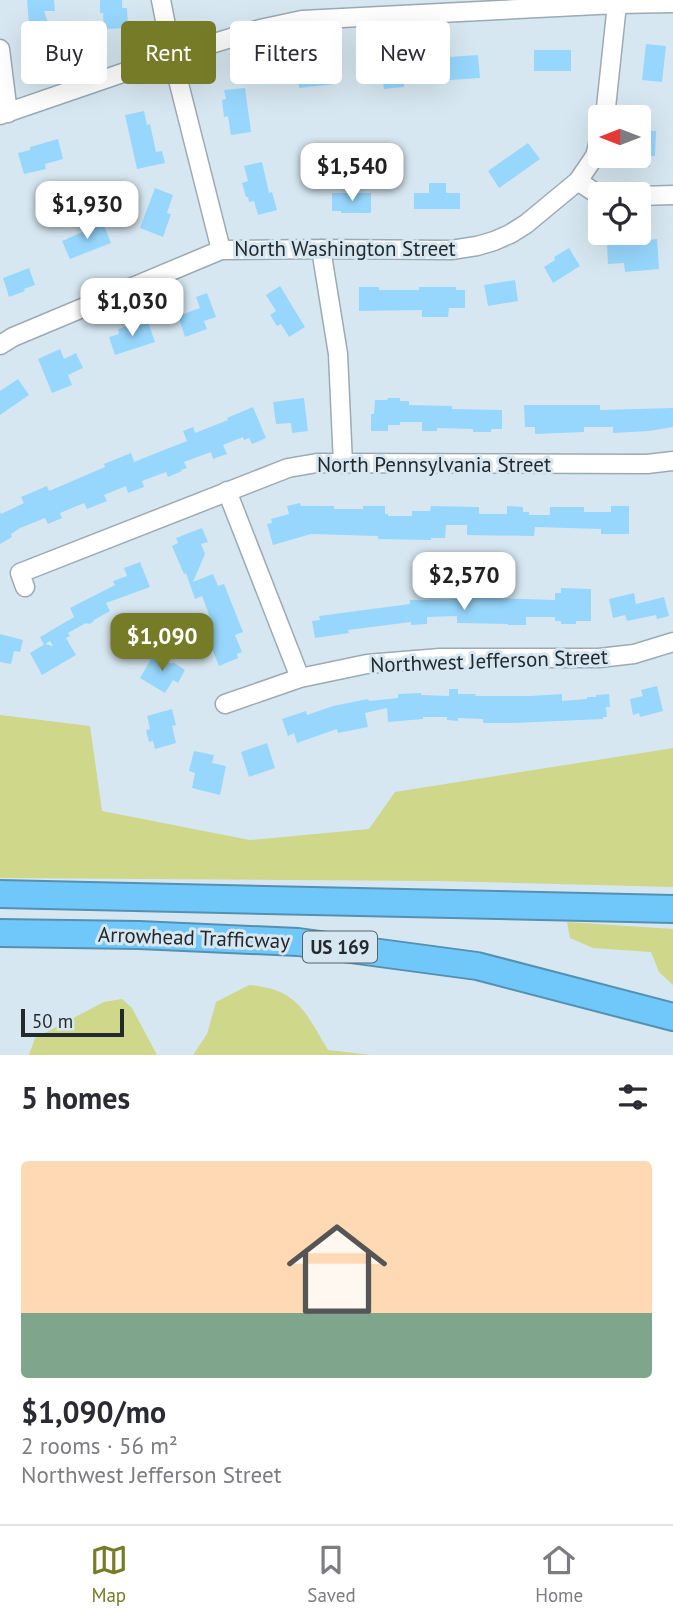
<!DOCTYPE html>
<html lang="en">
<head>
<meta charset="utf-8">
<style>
	:root { --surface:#fff; --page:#f7f7f7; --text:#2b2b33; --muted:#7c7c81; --line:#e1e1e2; --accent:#757b26 }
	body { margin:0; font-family:"PT Sans",sans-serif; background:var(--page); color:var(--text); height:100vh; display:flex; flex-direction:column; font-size:26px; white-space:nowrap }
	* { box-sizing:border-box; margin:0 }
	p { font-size:23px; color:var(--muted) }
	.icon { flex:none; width:38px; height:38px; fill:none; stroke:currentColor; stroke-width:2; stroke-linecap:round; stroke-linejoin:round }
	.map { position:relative; height:1055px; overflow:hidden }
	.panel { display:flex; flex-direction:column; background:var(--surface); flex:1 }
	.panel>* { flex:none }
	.hud { position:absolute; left:21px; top:21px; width:632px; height:63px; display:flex; gap:14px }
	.needle { width:46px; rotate:270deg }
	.controls { position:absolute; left:588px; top:105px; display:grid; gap:14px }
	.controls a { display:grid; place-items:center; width:63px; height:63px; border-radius:7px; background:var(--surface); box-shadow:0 7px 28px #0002; font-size:35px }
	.scale { position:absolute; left:21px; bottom:18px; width:103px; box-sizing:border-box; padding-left:7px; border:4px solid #23292c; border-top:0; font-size:19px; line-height:24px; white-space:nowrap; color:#23292c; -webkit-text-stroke:5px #d7e7f1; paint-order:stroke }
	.price { position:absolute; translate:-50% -60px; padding:0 16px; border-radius:14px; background:#fff; color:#222; font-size:23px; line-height:46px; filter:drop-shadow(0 2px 4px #0008) }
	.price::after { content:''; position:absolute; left:50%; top:42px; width:21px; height:16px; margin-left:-10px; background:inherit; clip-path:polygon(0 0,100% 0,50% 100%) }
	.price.active { background:var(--accent); color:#fff }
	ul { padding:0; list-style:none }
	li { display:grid; align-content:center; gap:14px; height:371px; padding:0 21px }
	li+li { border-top:2px solid var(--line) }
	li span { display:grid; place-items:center; height:217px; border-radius:7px; color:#555 }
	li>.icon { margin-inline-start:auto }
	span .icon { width:126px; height:126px; fill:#fffc; stroke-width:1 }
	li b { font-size:30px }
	h2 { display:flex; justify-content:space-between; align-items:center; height:84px; padding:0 21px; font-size:30px }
	.chip { padding:0 24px; border-radius:7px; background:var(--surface); box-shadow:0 7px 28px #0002; font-size:24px; line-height:63px }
	.chip.active { background:var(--accent); color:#fff }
	.tab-bar { display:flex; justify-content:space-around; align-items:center; height:98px; border-top:2px solid var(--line); background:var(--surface); font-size:19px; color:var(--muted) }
	.tab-bar a { display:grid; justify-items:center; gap:4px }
	.tab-bar .active { color:var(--accent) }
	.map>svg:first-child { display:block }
</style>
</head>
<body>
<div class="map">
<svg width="673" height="1055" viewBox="0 0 673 1055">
	<rect width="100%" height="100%" fill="#d7e7f1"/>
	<path fill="#ced78a" d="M0 715 90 726 102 811 250 840 369 829 395 792 673 748V887L437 881 0 878Z
		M567 922 673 929V985L659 972 651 952 593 948 570 938Z
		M249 985C298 989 305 1012 328 1050L371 1055H193L207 1034 216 1002Z
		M122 999 132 1008 157 1055H29L35 1038 104 1002Z"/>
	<path fill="#97d7fd" d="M27 0H54L55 11H44L60 59 43 65 29 25Z
		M100 0H122V8H127L128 28 104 29 103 13H100Z
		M646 44 666 46 662 82 642 80Z
		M534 50H571V71H534Z
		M478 55 480 78 436 81 435 58Z
		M412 60 413 79 404 80V87L384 89 383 81 364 83 362 63Z
		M333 64 335 84 299 88 298 71 314 70 313 66Z
		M245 88 251 132 231 135 228 116 224 117 222 100 226 99 224 90Z
		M144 111 147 125 150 124 156 152 162 151 165 163 137 169 125 115Z
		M639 130 656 131 655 156H651L650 167 607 164 608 156H639Z
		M58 139 63 159 45 164 46 169 24 174 18 153 30 150V147Z
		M528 143 540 159 499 188 488 171Z
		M262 162 269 193 272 192 277 210 258 215 254 201 249 202 248 197H246L242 183 248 181 244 166Z
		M429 183H446V193H460V209H414V193H429Z
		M155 188 173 195 167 213 171 214 163 237 140 228Z
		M332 193H371V213H341V211H332Z
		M103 223 111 243 70 259 62 241Z
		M637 236V241L657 239 659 269 625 272 624 263 608 264 607 243 621 242V238Z
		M569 248 580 266 553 283 544 267 555 260 554 257Z
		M29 268 35 285 24 289 25 291 9 297 3 278Z
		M515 280 518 301 488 306 484 285Z
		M280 286 305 327 289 337 281 324 277 326 270 315 276 311 266 295Z
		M359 287H379V290H419V287H456V290H465V308H449L448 317H422V310L359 311Z
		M207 293 216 317 204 321 207 329 185 337 178 316 200 308 196 297Z
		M148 322 155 342 115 355 109 337 119 334 118 329 131 325V328Z
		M60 349 64 359 76 353 83 368 68 375 72 385 52 393 38 359Z
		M18 379 29 395 0 415V391Z
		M304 398 308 431 292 433 291 423 276 424 273 402Z
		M388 398H400V401H409V405L452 406V409L502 410V429H491V432H473V429L437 428V431H422V422H400V425H388V431H371V414H374L375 400H387Z
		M524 405H600V410L673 408V427L649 431 613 433V427H584V432L535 434V427H525Z
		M253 407 266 438 252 444 249 438 244 440 243 437 223 445 227 454 213 459 211 452 184 462 187 468 181 470 182 471 168 477 166 472 142 481 144 487 128 493 126 486 104 495 107 501 87 509 84 503 60 513 62 518 48 524 45 518 20 528 11 534 12 537 0 544V511L1 514 24 503 21 497 47 486 49 491 105 467 104 464 131 453 134 462 164 450 187 441 183 431 193 427 195 433 228 420 227 418Z
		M300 503 301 506H334V509H363V506H385V514H388V516H412V511H430L431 506 479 507V514H507V506L523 507V512H529V515H550V507H584V512H611V506H629V534H601V529L535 527 534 536 467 535V525H446L445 538H431V540L378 539V536L311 534 273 545 267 524 272 523 271 519 289 514 287 506Z
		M202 528 208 542 201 544 205 554 193 582 213 574 218 586 224 584 243 632 235 635 242 652 237 654 238 658 219 666 205 631 214 628 202 596 195 599 186 573 184 574 172 546 178 543 176 538Z
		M140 562 150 587 106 603 110 611 94 620 93 622 89 624 86 623 68 633 70 636 66 638 76 655 42 675 30 653 45 644 53 646 50 641 44 645 40 637 74 617 70 608 115 585 113 581 127 576 124 568Z
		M561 588 591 589V621H576V624H561V621H555V617H526V625H508V624L457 623V616L427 617V624L411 625V622L348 630 349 633 315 638 312 621 320 620 319 616 410 604V600L457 599V592H490V598L555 600V593H561Z
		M634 593 636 604 664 597 669 616 657 619 656 615 627 621 625 615 613 618 609 599Z
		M0 634 23 640 20 652 14 651 11 664 0 662Z
		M154 654 172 664 173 662 185 670 178 683 173 680 165 693 140 678Z
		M657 686 663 711 640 717 639 713 633 715 630 699 643 696 641 690Z
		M449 689H458V694H476L475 696H530L562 694V701L587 699V697H596V695L609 694 610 707H606L607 717H603V719L513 723H483V719L458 718V721L447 720V717H423V719L388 722 387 708 365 713 368 727 338 733 337 729 297 743 294 733 288 736 282 719 306 711 307 715 333 706 368 699 369 701 398 698V694L421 693V695L449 696Z
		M172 709 176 725 172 726 176 743 155 749 153 741 149 742 146 730 150 729 147 716Z
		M267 743 275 768 249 777 241 752Z
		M194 751 214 755 212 763 226 766 220 795 192 788 195 773 189 771Z"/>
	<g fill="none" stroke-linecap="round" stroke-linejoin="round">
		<g stroke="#9baab3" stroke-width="21">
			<path id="minor" d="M161 0 172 56 221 250
				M0 49 8 113
				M0 115 172 56 260 29 302 20 617 4 673 3
				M605 117 617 4
				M578 181 600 196
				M639 196 673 195
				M321 249 338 354 343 464
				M0 345 13 337 221 250 321 249 451 250 477 246 494 241 510 234 526 224 578 181 595 156 600 137
				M227 491 300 678
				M25 587 20 573 288 468 317 463 647 464 673 461
				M225 704 300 678 367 664 440 658H599L634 654 673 642"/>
		</g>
		<g stroke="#5490b1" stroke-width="30">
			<path id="highway" d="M0 894 673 909
				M0 933 139 935 298 942 477 966 673 1017"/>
		</g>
		<use href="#minor" stroke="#fff" stroke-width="18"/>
		<use href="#highway" stroke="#6fc8f9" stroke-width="26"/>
	</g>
	<g text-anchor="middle" stroke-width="6" stroke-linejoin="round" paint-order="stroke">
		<rect fill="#d7e7f1" stroke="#596267" stroke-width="2" x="303" y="931.5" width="74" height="31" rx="5"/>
		<g font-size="19" font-weight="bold" fill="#23292c">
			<text x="340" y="954">US 169</text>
		</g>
		<g font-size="21" fill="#23292c" stroke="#d7e7f1">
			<text x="345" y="256">North Washington Street</text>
			<text x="434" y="472">North Pennsylvania Street</text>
			<text transform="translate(489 661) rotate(-2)" y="7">Northwest Jefferson Street</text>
			<text transform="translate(194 938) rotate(2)" y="7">Arrowhead Trafficway</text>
		</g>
	</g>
</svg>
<div class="controls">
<a><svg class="needle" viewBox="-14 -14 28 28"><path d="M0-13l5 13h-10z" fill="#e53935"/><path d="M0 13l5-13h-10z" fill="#7c7c81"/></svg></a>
<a><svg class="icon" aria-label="locate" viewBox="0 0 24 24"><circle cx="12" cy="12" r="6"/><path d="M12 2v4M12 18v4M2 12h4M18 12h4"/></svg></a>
</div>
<div class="scale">50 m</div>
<b class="price" style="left:352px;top:203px">$1,540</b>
<b class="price" style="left:87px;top:241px">$1,930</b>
<b class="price" style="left:132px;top:338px">$1,030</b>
<b class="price" style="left:464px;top:612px">$2,570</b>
<b class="price active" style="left:162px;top:673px">$1,090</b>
<div class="hud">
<a class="chip">Buy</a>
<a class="chip active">Rent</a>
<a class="chip">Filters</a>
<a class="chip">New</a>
</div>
</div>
<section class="panel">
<h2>5 homes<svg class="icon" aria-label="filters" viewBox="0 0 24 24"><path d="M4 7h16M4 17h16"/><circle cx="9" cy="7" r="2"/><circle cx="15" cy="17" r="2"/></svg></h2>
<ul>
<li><span style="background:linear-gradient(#ffd9b3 70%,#7fa58c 0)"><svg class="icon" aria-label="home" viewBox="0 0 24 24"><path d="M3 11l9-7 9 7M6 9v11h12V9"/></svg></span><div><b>$1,090/mo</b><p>2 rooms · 56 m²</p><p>Northwest Jefferson Street</p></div></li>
</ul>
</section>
<nav class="tab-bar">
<a class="active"><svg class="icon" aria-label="map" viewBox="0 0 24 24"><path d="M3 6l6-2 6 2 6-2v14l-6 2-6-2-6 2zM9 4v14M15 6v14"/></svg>Map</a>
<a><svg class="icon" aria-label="saved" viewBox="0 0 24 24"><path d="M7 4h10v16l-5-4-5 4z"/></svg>Saved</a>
<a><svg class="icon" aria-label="home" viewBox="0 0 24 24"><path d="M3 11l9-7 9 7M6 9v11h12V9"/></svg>Home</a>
</nav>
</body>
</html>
